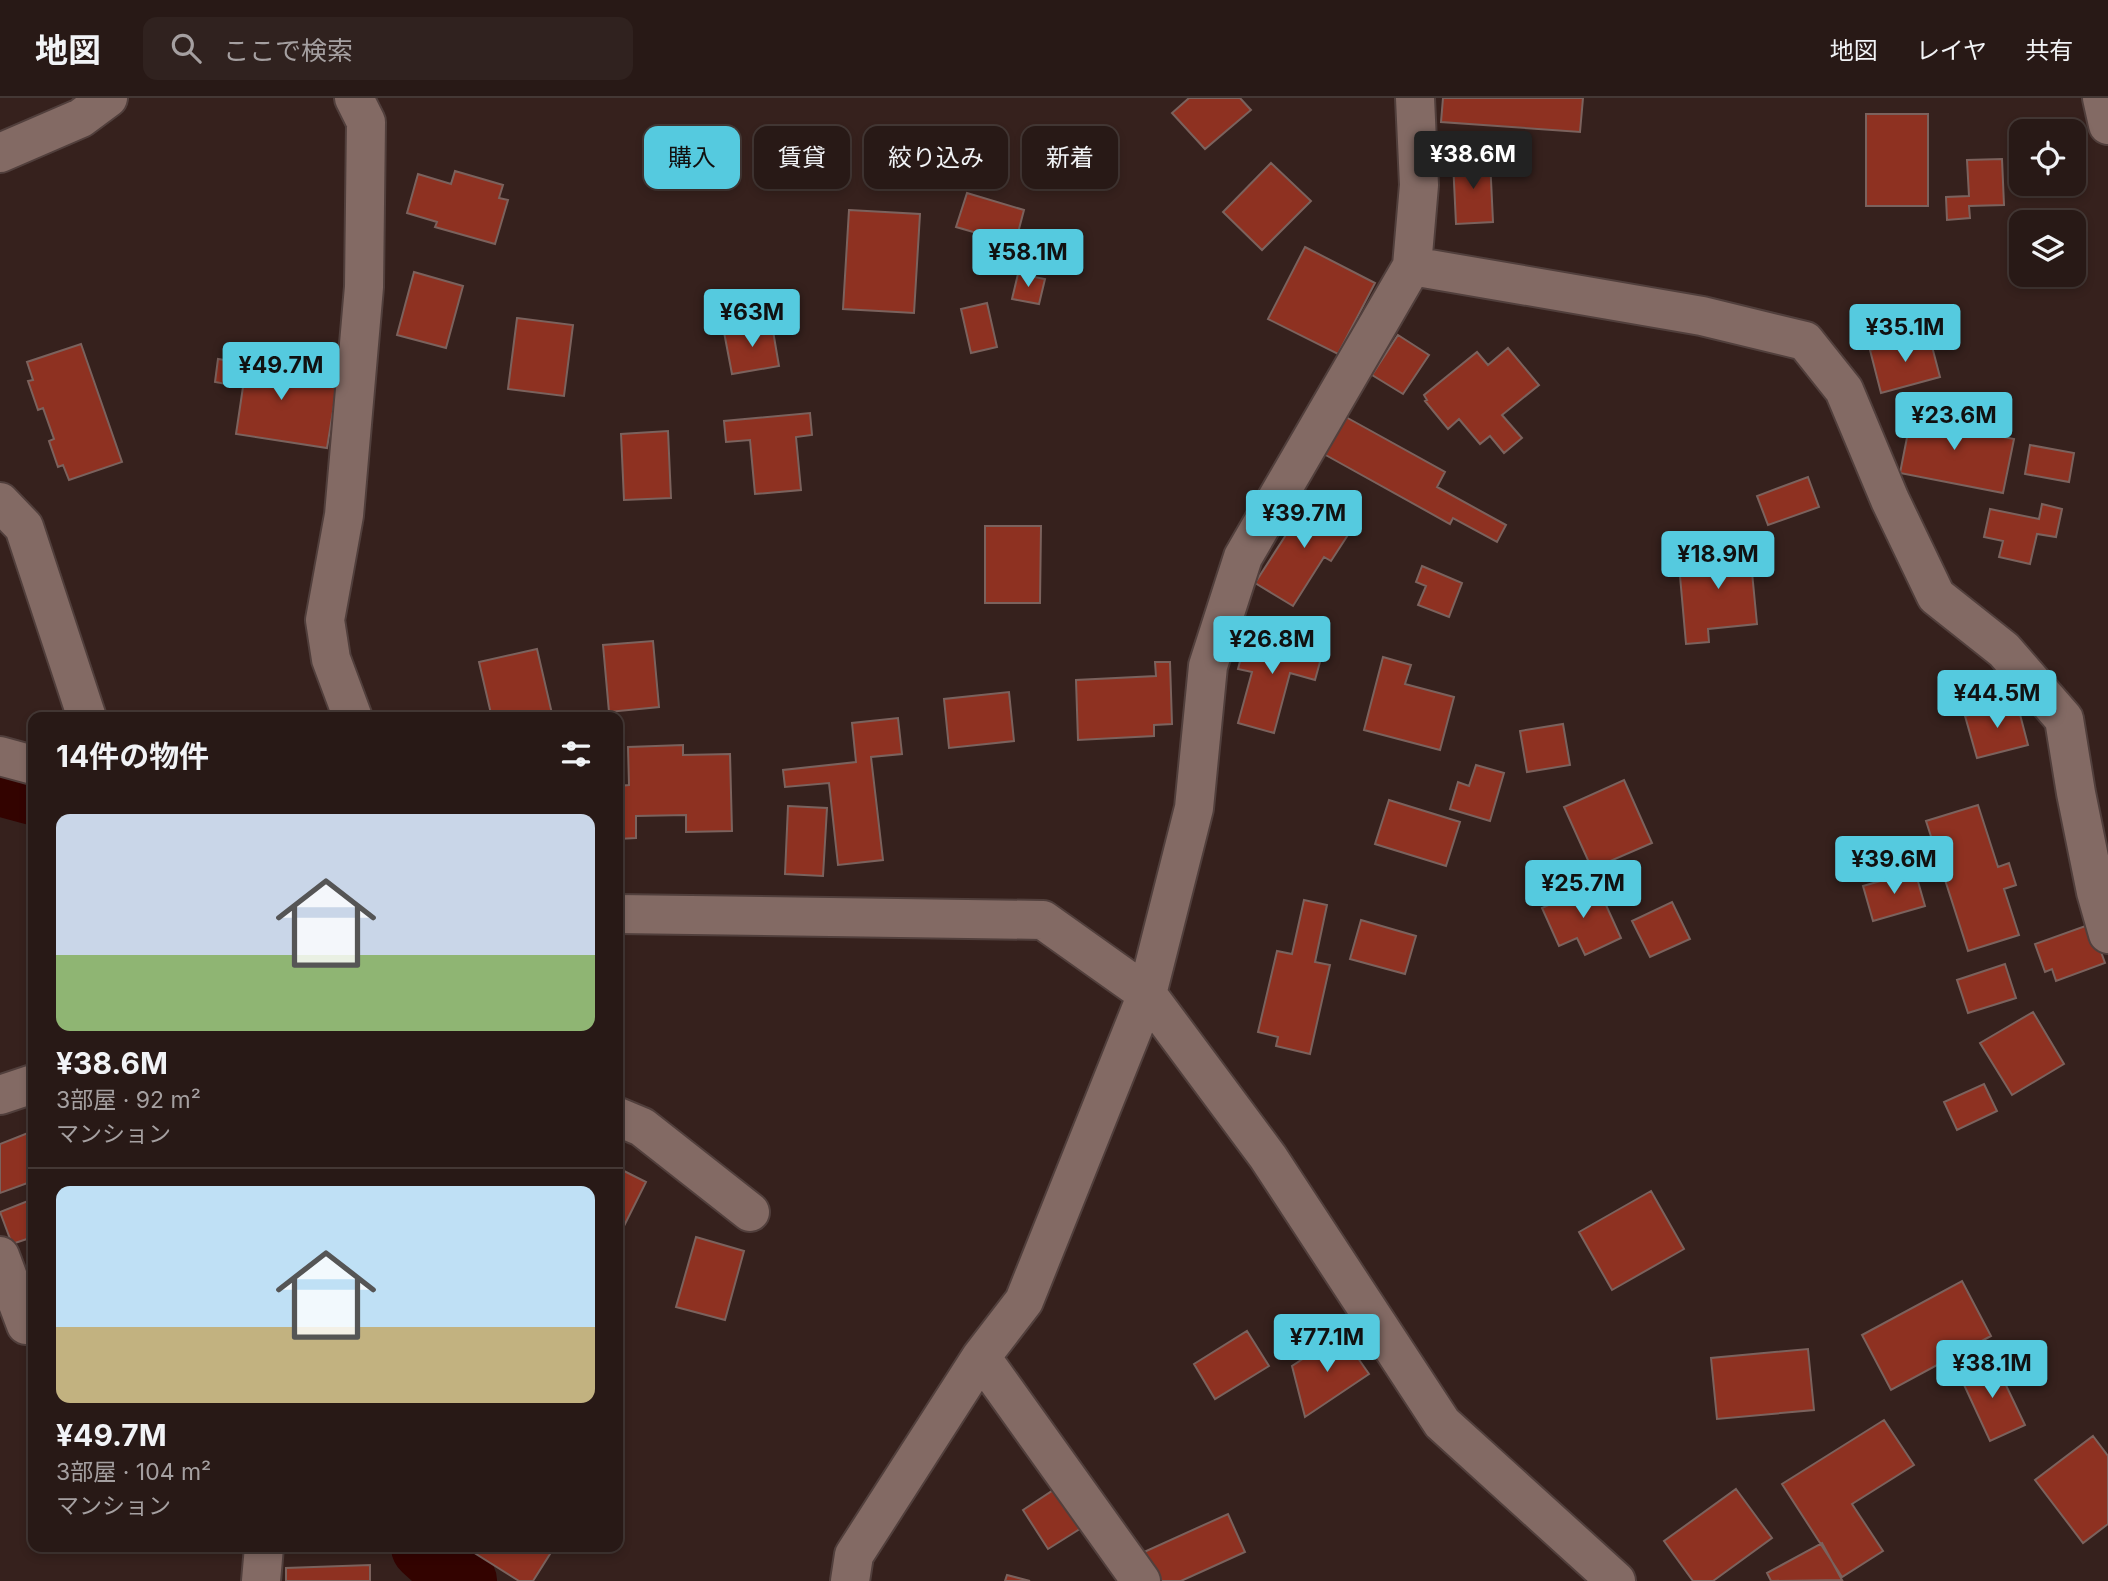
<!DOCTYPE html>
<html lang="ja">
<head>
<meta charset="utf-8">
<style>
	:root { --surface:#281916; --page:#30221f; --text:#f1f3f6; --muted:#a5a0a1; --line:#443835; --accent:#55cadf }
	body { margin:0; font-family:Inter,"Noto Sans JP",sans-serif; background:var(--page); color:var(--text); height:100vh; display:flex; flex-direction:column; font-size:26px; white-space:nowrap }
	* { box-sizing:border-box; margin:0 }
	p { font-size:23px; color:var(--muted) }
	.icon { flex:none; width:38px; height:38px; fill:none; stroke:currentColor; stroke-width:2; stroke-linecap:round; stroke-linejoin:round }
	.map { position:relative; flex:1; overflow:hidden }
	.sheet { position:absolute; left:28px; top:614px; width:595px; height:840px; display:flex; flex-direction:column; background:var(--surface); border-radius:14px; box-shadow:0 4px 10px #0003,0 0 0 2px var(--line) }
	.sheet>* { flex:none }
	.banner { position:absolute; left:644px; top:28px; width:665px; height:63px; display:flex; gap:14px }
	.tools { position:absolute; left:2009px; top:21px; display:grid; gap:14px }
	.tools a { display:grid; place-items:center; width:77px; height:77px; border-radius:14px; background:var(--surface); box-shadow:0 4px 10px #0003,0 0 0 2px var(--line); font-size:35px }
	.price { position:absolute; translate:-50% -60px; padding:0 16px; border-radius:7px; background:var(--accent); color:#111; font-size:23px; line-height:46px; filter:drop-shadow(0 2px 4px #0008) }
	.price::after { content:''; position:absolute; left:50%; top:42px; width:21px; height:16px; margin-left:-10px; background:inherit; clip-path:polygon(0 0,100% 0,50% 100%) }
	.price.on { background:#222; color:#fff }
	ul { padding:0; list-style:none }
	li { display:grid; align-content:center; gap:14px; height:371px; padding:0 28px }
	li+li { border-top:2px solid var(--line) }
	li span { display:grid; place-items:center; height:217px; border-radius:14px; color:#555 }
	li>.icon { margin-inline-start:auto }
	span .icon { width:126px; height:126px; fill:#fffc; stroke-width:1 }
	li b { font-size:30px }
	h2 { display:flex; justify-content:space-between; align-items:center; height:84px; padding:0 28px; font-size:30px }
	.tag { padding:0 24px; border-radius:14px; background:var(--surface); box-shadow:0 4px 10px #0003,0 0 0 2px var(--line); font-size:24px; line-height:63px }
	.tag.on { background:var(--accent); color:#111 }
	header { display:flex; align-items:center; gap:42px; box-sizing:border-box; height:98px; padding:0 35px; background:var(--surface); border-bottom:2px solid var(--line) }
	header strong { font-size:33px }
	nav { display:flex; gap:38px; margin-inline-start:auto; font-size:24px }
	.search { width:490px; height:63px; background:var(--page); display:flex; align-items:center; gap:18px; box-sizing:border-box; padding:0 24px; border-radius:14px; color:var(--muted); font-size:26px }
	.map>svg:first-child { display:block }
</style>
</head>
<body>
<header>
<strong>地図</strong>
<div class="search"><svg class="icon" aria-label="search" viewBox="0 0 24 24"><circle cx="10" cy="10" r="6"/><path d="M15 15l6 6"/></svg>ここで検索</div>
<nav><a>地図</a><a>レイヤ</a><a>共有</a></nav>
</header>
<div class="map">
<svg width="2108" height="1483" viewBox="0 0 2108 1483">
	<rect width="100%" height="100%" fill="#36211d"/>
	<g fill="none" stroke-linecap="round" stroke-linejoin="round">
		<path stroke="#330300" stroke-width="68" d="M0 684 33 693
			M425 1449 463 1483"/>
	</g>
	<path fill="#8e3121" stroke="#7b625d" stroke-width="2" d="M1189 0H1240L1251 12 1205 51 1172 15Z
		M1443 0H1583L1580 34 1441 24Z
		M1866 16H1928V108H1866Z
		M1490 61 1493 124 1456 126 1453 63Z
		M2002 61 2004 107 1969 108 1970 120 1947 122 1946 99 1969 98 1967 62Z
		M1271 65 1311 103 1262 152 1223 114Z
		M455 73 503 87 499 100 508 102 495 146 435 129 437 124 407 115 418 76 451 86Z
		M967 95 1024 112 1015 146 956 129Z
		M849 112 920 116 914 215 843 211Z
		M1305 149 1375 185 1338 256 1268 221Z
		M414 174 463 188 446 250 397 237Z
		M1018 176 1045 181 1039 206 1012 201Z
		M987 205 997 249 971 255 961 211Z
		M517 220 573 227 564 298 508 291Z
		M772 227 779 268 732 276 724 234Z
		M1398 237 1429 257 1403 296 1372 277Z
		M1929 237 1940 279 1881 295 1870 252Z
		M81 246 122 364 69 382 63 367 58 369 49 343 54 341 43 310 38 312 28 283 33 282 27 264Z
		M1508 250 1539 287 1502 317 1522 340 1504 355 1490 338 1480 346 1459 321 1448 331 1425 303 1427 302 1424 297 1477 254 1488 267Z
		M275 260 315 266 311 286 337 289 327 350 236 336 243 289 215 284 218 261 273 270Z
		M1915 299 1941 304 1937 326 2014 341 2003 395 1900 375Z
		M810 315 812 337 796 339 801 392 755 396 750 342 726 344 724 323Z
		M1344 318 1445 374 1437 389 1506 427 1497 444 1453 420 1450 426 1322 355Z
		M668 333 671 400 624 402 621 336Z
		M2030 347 2074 355 2069 384 2025 376Z
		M1808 379 1819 409 1768 427 1757 398Z
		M1311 398 1355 426 1331 463 1324 459 1293 508 1255 485Z
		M2042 406 2062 411 2056 439 2037 436 2030 466 1999 459 2003 443 1984 439 1990 411 2039 421Z
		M985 428H1041L1040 505H985Z
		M1749 443 1757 526 1708 531 1709 544 1686 546 1680 478 1697 476 1694 448Z
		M1422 468 1462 485 1449 519 1418 507 1426 488 1416 484Z
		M1248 533 1323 553 1315 582 1290 575 1274 635 1238 625 1252 574 1238 571Z
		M653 543 659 609 609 614 603 547Z
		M537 551 553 620H492L479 564Z
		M1383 559 1411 567 1405 586 1454 599 1440 652 1364 632Z
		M1155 564H1170L1172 626 1154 627V638L1078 642 1076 582 1156 578Z
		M1009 594 1014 643 949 650 944 601Z
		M2017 605 2028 647 1977 660 1965 618Z
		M898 620 902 656 871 659 883 762 838 767 829 685 785 689 783 672 856 664 852 625Z
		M1563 626 1570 667 1527 674 1520 633Z
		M683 647V657L730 656 732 733 686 734V717L636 718V740L618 741V688L629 687 628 649Z
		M1476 667 1504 675 1490 723 1450 711 1458 684 1469 688Z
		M1624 682 1652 745 1592 771 1564 709Z
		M1389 702 1460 724 1446 768 1375 746Z
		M1978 707 1998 769 2009 765 2016 787 2004 791 2019 837 1968 853 1926 723Z
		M788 708 827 710 823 778 785 776Z
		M1915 773 1925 808 1873 823 1863 788Z
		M1596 785 1621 840 1585 857 1577 840 1559 848 1542 810Z
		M1304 802 1327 807 1315 864 1330 867 1310 956 1276 948 1278 939 1258 934 1277 853 1292 856Z
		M1672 804 1690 841 1650 859 1632 823Z
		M1361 822 1416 838 1405 876 1350 861Z
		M2091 826 2105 865 2056 883 2052 871 2045 874 2035 846Z
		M2005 866 2016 900 1968 915 1957 882Z
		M2033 914 2064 966 2012 997 1980 945Z
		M1984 986 1997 1013 1957 1032 1944 1004Z
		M33 1033V1083L0 1095V1046Z
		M618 1070 646 1084 618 1140Z
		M1651 1093 1684 1151 1612 1192 1579 1134Z
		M33 1101V1139L12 1146 0 1114Z
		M696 1139 744 1153 725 1222 676 1209Z
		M1962 1183 1991 1238 1891 1292 1862 1237Z
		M1247 1233 1269 1268 1215 1301 1194 1266Z
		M1341 1236 1369 1276 1305 1319 1292 1268Z
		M1808 1251 1814 1312 1717 1321 1711 1260Z
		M1993 1260 2025 1327 1990 1343 1959 1276Z
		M1884 1322 1914 1367 1852 1406 1883 1453 1842 1479 1782 1386Z
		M2093 1338 2108 1358V1426L2083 1445 2035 1382Z
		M1058 1389 1083 1429 1048 1451 1023 1412Z
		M1736 1391 1772 1440 1713 1483H1693L1664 1443Z
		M1228 1416 1245 1454 1181 1483H1157L1144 1454Z
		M1822 1445 1842 1482 1771 1483 1767 1475Z
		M465 1449H539L550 1456 533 1483H519Z
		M370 1467V1483H286V1470Z
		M1007 1477 1030 1483H1005Z"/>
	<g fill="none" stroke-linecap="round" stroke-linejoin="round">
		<g stroke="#513f3c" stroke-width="42">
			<path id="minor" d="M2102 0 2108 27
				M0 55 81 20 108 0
				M1412 168 1702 218 1805 243 1844 292 1890 402 1936 498 2004 552 2064 621 2076 695 2096 794 2108 836
				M0 404 24 429 87 620
				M353 620 331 561 325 522 344 417 364 189 366 24 354 0
				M0 658 33 667
				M618 816 1043 822 1147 896 1268 1059 1442 1325 1616 1483
				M0 997 33 986
				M618 1019 642 1029 750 1114
				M0 1158 26 1227
				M981 1259 1141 1483
				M261 1483 264 1449
				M850 1483 854 1457 981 1259 1024 1203 1147 896 1194 710 1208 568 1243 459 1412 168 1419 87 1415 0"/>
		</g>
		<use href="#minor" stroke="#836a64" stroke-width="38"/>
	</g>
</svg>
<div class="tools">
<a><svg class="icon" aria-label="locate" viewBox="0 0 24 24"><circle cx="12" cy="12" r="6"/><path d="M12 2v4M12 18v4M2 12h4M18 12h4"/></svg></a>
<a><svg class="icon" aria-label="layers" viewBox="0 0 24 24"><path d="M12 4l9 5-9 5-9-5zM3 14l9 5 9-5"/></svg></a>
</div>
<b class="price on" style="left:1473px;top:93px">¥38.6M</b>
<b class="price" style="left:1028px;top:191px">¥58.1M</b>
<b class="price" style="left:752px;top:251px">¥63M</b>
<b class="price" style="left:1905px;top:266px">¥35.1M</b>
<b class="price" style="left:281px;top:304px">¥49.7M</b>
<b class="price" style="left:1954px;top:354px">¥23.6M</b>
<b class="price" style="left:1304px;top:452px">¥39.7M</b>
<b class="price" style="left:1718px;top:493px">¥18.9M</b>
<b class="price" style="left:1272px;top:578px">¥26.8M</b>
<b class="price" style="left:1997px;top:632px">¥44.5M</b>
<b class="price" style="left:1894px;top:798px">¥39.6M</b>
<b class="price" style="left:1583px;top:822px">¥25.7M</b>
<b class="price" style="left:1327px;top:1276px">¥77.1M</b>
<b class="price" style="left:1992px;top:1302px">¥38.1M</b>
<div class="banner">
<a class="tag on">購入</a>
<a class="tag">賃貸</a>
<a class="tag">絞り込み</a>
<a class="tag">新着</a>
</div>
<section class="sheet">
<h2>14件の物件<svg class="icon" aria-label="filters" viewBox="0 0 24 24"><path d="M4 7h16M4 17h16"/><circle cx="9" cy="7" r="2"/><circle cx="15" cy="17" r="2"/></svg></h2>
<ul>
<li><span style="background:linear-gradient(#c9d6e8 65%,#8fb573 0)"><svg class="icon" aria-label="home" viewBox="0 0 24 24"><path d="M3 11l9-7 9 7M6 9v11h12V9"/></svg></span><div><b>¥38.6M</b><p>3部屋 · 92 m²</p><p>マンション</p></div></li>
<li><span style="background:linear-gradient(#bfe0f5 65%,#c2b280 0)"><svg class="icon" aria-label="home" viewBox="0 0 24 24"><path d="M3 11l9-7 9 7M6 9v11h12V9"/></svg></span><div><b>¥49.7M</b><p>3部屋 · 104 m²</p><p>マンション</p></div></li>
</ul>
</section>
</div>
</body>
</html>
